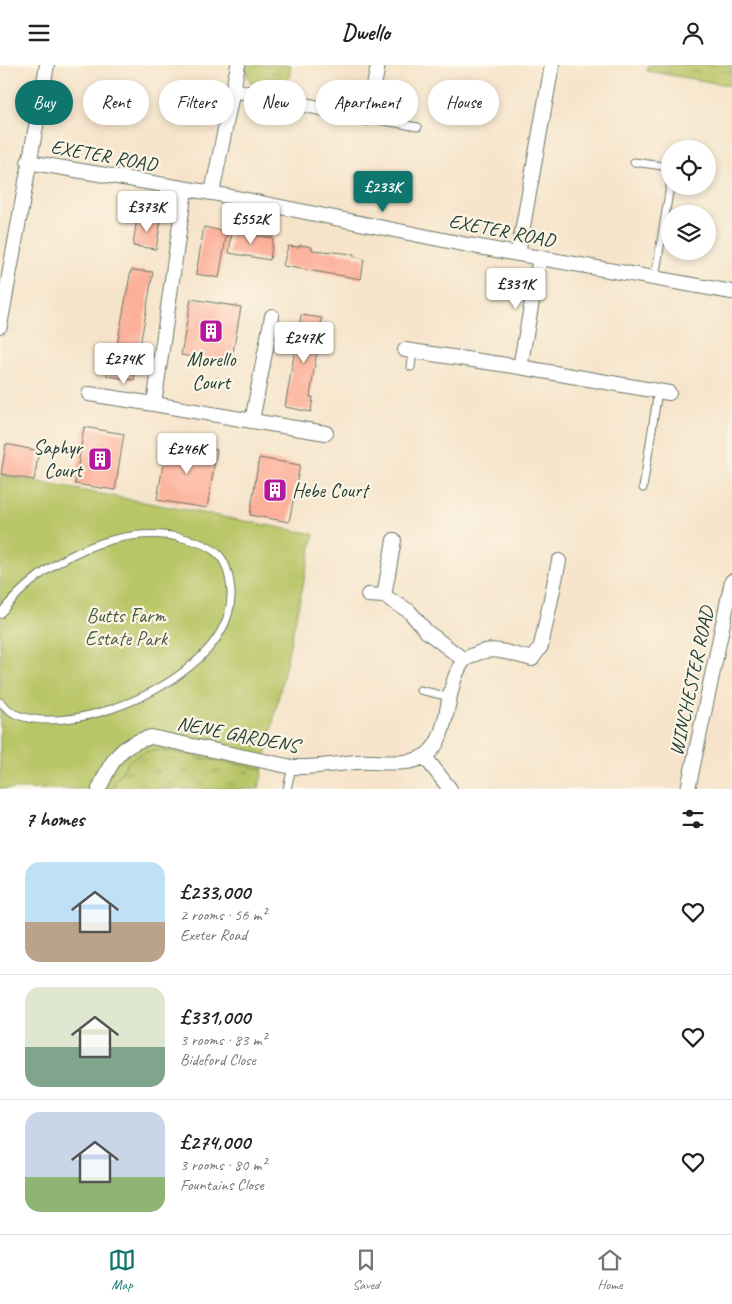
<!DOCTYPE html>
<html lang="en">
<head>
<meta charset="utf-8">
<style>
	:root { --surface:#fff; --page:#f6f6f6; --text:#222; --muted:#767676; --line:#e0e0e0; --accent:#0f766e }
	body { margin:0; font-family:Caveat,sans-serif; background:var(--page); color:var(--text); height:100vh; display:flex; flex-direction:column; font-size:19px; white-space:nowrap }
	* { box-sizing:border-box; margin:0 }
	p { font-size:16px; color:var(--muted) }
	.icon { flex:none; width:28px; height:28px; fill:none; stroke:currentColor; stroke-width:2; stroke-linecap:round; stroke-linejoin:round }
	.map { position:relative; height:724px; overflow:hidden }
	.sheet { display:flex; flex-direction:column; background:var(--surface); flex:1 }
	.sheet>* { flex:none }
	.banner { position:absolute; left:15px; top:15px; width:702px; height:45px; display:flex; gap:10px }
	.fabs { position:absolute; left:661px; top:75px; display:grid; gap:10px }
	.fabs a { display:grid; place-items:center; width:55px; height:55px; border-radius:50%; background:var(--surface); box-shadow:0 2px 8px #0003; font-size:25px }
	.price { position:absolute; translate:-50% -42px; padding:0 11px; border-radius:5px; background:#fff; color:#222; font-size:16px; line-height:32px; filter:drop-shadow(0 1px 2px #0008) }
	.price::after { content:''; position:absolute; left:50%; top:30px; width:15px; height:11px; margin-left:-8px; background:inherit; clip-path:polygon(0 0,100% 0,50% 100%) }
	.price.selected { background:var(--accent); color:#fff }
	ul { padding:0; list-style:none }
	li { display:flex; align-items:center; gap:15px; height:125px; padding:0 25px }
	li+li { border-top:1px solid var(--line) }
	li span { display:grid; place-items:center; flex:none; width:140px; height:100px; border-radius:15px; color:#555 }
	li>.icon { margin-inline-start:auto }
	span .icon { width:60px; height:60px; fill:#fffc; stroke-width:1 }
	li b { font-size:21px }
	h2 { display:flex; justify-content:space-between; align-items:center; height:60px; padding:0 25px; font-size:21px }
	.chip { padding:0 18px; border-radius:22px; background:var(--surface); box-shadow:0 2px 8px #0003; font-size:18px; line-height:45px }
	.chip.selected { background:var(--accent); color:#fff }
	header { display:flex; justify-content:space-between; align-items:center; height:65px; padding:0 25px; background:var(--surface); font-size:22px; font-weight:700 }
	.menu { display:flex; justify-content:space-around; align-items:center; height:70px; border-top:1px solid var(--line); background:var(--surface); font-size:14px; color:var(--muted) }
	.menu a { display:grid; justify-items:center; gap:2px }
	.menu .selected { color:var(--accent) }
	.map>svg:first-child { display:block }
</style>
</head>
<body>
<header><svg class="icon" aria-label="menu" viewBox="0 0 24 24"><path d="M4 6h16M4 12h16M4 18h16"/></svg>Dwello<svg class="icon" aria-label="person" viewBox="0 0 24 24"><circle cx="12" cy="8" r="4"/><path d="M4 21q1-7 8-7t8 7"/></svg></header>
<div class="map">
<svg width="732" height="724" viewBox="0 0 732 724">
	<defs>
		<pattern id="grass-tufts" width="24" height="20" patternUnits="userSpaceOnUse" patternTransform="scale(1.25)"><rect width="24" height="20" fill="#b9c668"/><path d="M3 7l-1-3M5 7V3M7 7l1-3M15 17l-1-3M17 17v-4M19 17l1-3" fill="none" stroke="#96a256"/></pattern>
	</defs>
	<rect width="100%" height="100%" fill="#fcf5e5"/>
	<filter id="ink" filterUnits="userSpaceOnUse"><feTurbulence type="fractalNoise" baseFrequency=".02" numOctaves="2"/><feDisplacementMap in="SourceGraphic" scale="10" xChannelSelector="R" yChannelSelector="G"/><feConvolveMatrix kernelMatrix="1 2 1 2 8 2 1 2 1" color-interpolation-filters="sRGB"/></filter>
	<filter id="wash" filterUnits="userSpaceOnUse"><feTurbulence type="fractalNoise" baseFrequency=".0096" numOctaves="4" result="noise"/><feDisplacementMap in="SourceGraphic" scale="20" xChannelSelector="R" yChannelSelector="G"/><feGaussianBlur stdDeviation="1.12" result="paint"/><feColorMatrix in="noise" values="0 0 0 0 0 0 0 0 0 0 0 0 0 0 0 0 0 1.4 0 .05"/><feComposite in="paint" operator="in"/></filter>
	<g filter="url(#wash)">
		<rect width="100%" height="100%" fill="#f6e4ca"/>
		<path fill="url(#grass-tufts)" stroke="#6c824e" d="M247 0H291L287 25 251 18 245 7Z
			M648 0H732V21L647 6Z
			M160 685 263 704 259 724H111C126 699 129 688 160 685Z"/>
		<path fill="#b9c668" stroke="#6c824e" d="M0 410 314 469 263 704 160 685C129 688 126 699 111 724H0Z"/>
		<g id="blocks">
			<path fill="#fcad97" d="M137 152 161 155 156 184 133 181Z
				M204 162 227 167 219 213 196 209Z
				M232 166 273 173 270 195 229 188Z
				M300 180 312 182V185L354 189 353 191 364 194 361 214 283 201 288 181 299 182Z
				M131 205 153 207 134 315 107 311 110 295 114 296Z
				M191 234 241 242 231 299 181 290Z
				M301 250 322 253 310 332H313L311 347 285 342Z
				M84 362 124 369 115 425 75 419Z
				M167 376 217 385 207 443 157 435Z
				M6 379 39 386 34 415 1 409Z
				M259 393 300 400 289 457 250 450Z"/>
		</g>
	</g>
	<g filter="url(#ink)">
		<use href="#blocks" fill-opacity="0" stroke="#6a7768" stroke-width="1"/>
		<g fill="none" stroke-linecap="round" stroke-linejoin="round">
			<g stroke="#6a7768" stroke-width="9">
				<path id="lane" d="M368 53 418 62
					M634 97 670 102
					M655 213 670 121
					M411 302 413 287
					M643 423 658 326
					M0 549C41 496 118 456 187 474 198 477 212 482 220 491 228 501 230 514 231 527 233 586 159 628 111 644 84 653 42 661 15 649 9 646 4 640 0 637
					M420 625 450 632
					M287 724 292 702"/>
			</g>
			<g stroke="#6a7768" stroke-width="16">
				<path id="street" d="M233 25 368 53 378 0
					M28 97 212 128 468 180 732 227
					M185 125 154 339 252 356 272 251
					M212 128 238 0
					M518 189 552 0
					M0 261 47 0
					M405 285 520 302 669 328
					M520 302 540 193
					M89 329 154 339
					M252 356 326 368
					M394 475 384 531 409 546 426 566 464 595C491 578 503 587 532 594L541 581 559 496
					M368 530 384 531
					M425 692 450 724
					M99 724C112 695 119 680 151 672L292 702C314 703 335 699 357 697 388 695 426 708 440 671 450 646 448 617 464 595
					M688 724 732 516"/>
			</g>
			<use href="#lane" stroke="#fff" stroke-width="7"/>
			<use href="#street" stroke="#fff" stroke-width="14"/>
		</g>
	</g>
	<defs>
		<g id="building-square" transform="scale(1.25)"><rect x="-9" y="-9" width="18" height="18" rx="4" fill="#b5179e" stroke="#fcf5e5"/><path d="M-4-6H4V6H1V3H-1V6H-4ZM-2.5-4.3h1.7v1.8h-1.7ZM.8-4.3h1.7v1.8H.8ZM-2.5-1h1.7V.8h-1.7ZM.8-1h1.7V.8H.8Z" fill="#fff"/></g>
	</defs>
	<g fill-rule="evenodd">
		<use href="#building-square" x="211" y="266"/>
		<use href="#building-square" x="100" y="394"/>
		<use href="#building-square" x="275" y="425"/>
	</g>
	<g text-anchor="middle" stroke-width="4.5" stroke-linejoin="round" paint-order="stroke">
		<g font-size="20" fill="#1f3d34" stroke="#fcf5e5">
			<text transform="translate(104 90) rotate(10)" y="7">EXETER ROAD</text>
			<text transform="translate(502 165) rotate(11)" y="7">EXETER ROAD</text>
			<text transform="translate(691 616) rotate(-78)" y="7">WINCHESTER ROAD</text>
			<text transform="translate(238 669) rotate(11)" y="7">NENE GARDENS</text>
		</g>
		<g font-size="20" fill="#1f3d34" stroke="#fcf5e5">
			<text x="211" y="301">Morello<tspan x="211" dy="23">Court</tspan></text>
			<text x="82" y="389" text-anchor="end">Saphyr<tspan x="82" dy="23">Court</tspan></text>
			<text x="292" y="432" text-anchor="start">Hebe Court</text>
		</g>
		<g font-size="20" fill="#465f41" stroke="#fcf5e5">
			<text x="126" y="557">Butts Farm<tspan x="126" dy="23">Estate Park</tspan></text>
		</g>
	</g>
</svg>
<div class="fabs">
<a><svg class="icon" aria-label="locate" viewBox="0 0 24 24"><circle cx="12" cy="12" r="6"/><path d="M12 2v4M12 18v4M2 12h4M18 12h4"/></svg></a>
<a><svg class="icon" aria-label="layers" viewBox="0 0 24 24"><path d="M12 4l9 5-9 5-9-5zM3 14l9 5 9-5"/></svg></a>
</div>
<b class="price selected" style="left:383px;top:148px">£233K</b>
<b class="price" style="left:147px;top:168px">£373K</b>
<b class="price" style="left:251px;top:180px">£552K</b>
<b class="price" style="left:516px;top:245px">£331K</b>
<b class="price" style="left:304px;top:299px">£247K</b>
<b class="price" style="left:124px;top:320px">£274K</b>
<b class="price" style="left:187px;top:410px">£246K</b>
<div class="banner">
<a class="chip selected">Buy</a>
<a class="chip">Rent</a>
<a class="chip">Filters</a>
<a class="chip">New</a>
<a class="chip">Apartment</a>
<a class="chip">House</a>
</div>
</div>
<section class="sheet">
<h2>7 homes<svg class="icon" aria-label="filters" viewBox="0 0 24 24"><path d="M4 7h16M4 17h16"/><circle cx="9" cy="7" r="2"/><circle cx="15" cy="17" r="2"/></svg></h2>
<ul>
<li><span style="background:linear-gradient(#bfe0f5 60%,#b9a48a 0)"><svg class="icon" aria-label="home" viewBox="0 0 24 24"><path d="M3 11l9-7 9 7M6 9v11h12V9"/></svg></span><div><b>£233,000</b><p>2 rooms · 56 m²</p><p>Exeter Road</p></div><svg class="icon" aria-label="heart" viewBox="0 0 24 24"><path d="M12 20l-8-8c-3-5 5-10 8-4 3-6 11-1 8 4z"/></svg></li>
<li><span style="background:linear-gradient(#dfe7d0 60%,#7fa58c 0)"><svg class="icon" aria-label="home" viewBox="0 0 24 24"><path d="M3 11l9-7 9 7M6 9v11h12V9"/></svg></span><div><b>£331,000</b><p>3 rooms · 83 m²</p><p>Bideford Close</p></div><svg class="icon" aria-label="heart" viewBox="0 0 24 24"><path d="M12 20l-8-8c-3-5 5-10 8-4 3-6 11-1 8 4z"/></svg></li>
<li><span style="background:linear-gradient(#c9d6e8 65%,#8fb573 0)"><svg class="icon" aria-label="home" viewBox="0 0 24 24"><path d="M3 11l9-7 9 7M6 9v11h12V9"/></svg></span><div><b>£274,000</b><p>3 rooms · 80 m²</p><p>Fountains Close</p></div><svg class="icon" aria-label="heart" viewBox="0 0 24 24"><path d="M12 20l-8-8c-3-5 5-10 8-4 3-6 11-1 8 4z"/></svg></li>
</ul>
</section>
<nav class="menu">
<a class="selected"><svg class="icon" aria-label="map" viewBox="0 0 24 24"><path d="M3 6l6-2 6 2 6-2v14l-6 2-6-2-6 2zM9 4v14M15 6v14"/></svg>Map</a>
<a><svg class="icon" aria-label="saved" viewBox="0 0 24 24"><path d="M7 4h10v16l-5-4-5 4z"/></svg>Saved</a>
<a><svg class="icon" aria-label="home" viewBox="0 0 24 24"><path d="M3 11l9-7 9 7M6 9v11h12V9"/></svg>Home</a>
</nav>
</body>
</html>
